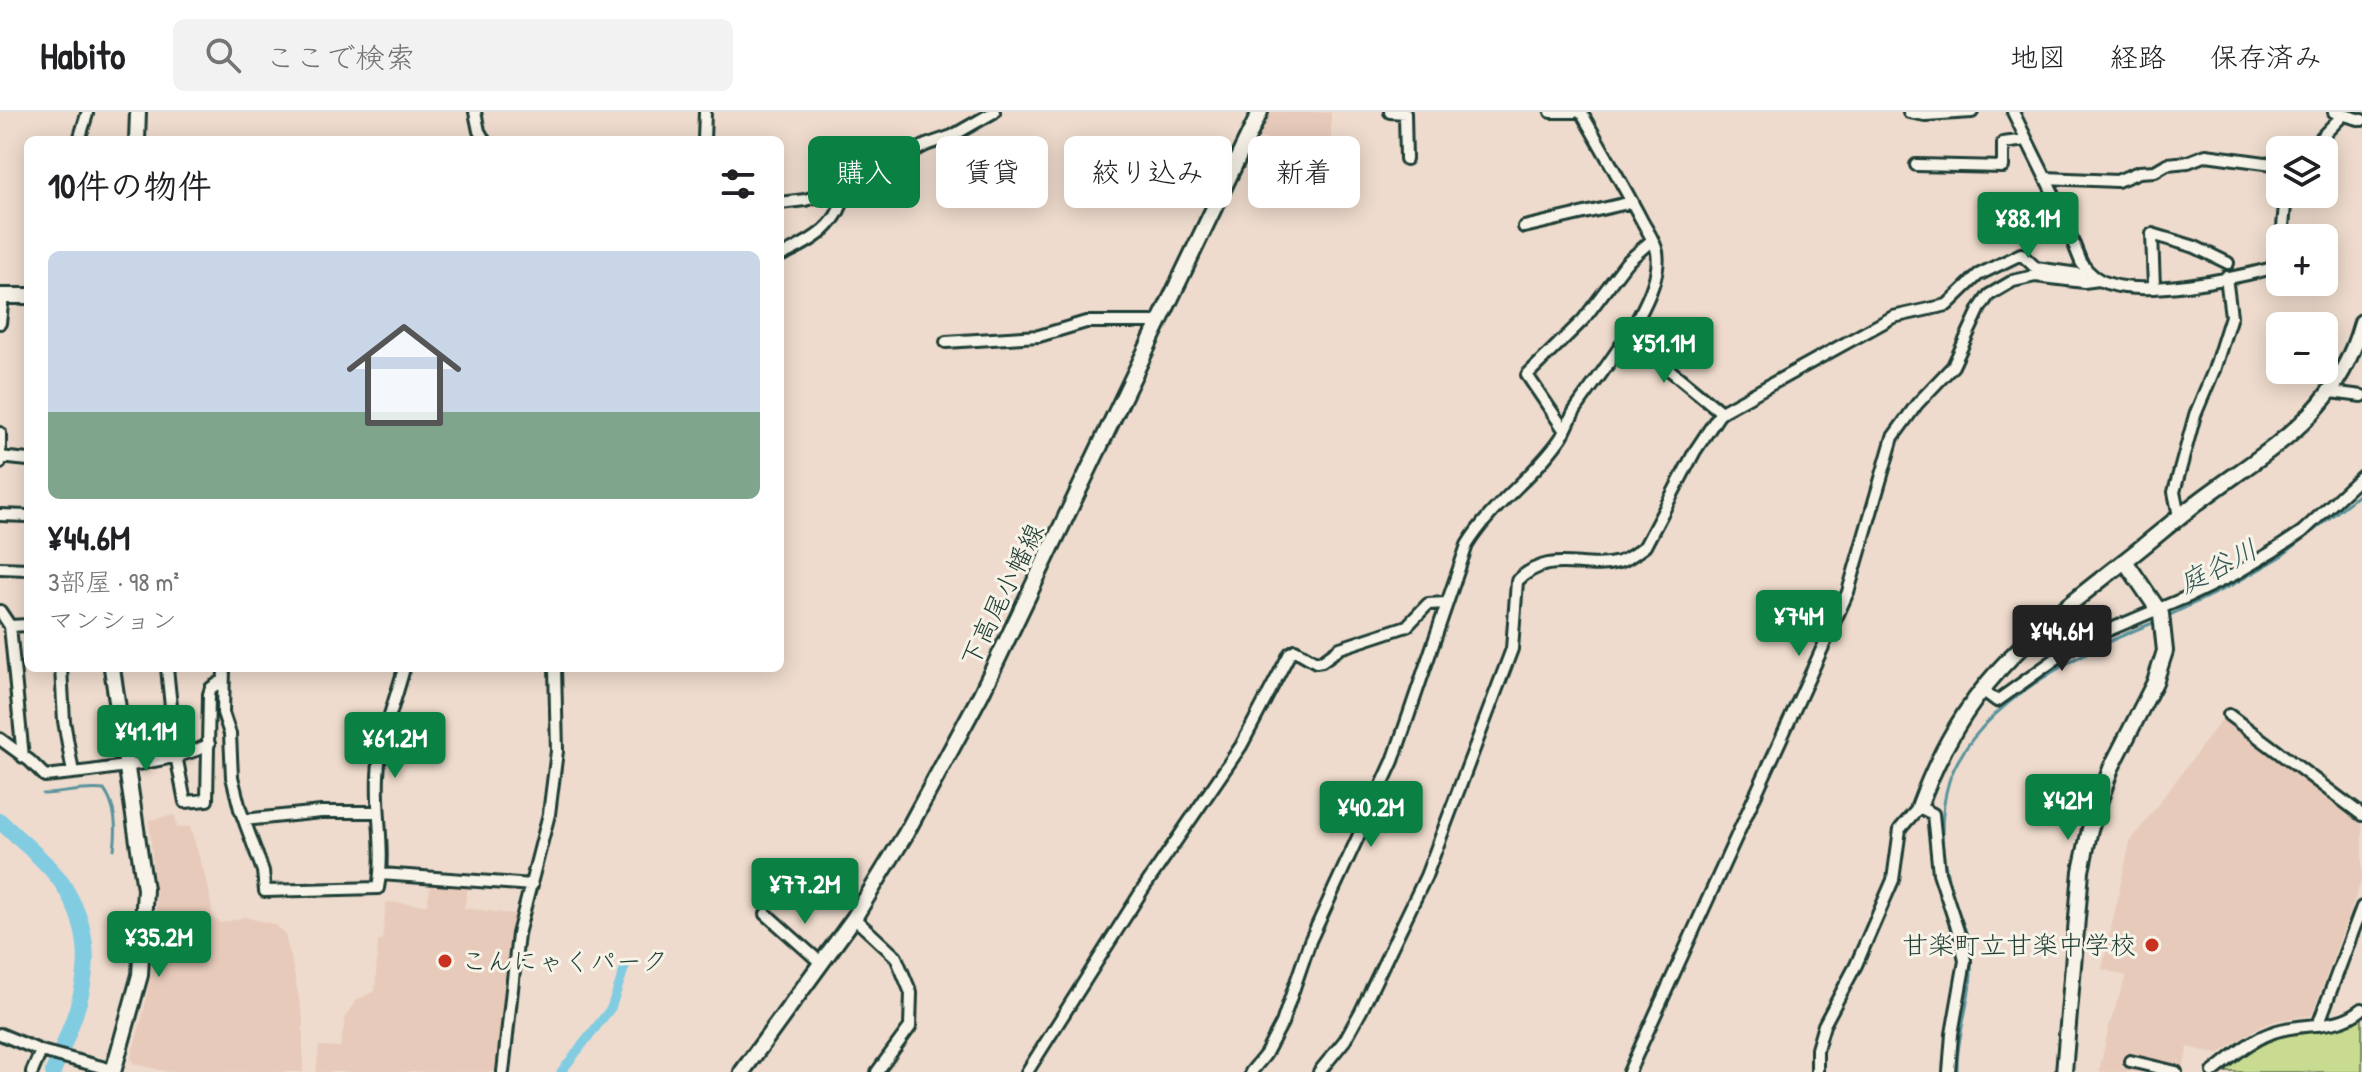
<!DOCTYPE html>
<html lang="ja">
<head>
<meta charset="utf-8">
<style>
	:root { --surface:#fff; --page:#f2f2f2; --text:#202124; --muted:#757577; --line:#e0e0e0; --accent:#0b8043 }
	body { margin:0; font-family:"Patrick Hand","Klee One",sans-serif; background:var(--page); color:var(--text); height:100vh; display:flex; flex-direction:column; font-size:30px; white-space:nowrap }
	* { box-sizing:border-box; margin:0 }
	p { font-size:26px; color:var(--muted) }
	.icon { flex:none; width:44px; height:44px; fill:none; stroke:currentColor; stroke-width:2; stroke-linecap:round; stroke-linejoin:round }
	.map { position:relative; flex:1; overflow:hidden }
	.drawer { position:absolute; left:24px; top:24px; width:760px; height:536px; display:flex; flex-direction:column; background:var(--surface); border-radius:12px; box-shadow:0 4px 20px #0003 }
	.drawer>* { flex:none }
	.banner { position:absolute; left:808px; top:24px; width:760px; height:72px; display:flex; gap:16px }
	.buttons { position:absolute; left:2266px; top:24px; display:grid; gap:16px }
	.buttons a { display:grid; place-items:center; width:72px; height:72px; border-radius:12px; background:var(--surface); box-shadow:0 4px 20px #0003; font-size:40px }
	.price { position:absolute; translate:-50% -68px; padding:0 18px; border-radius:8px; background:var(--accent); color:#fff; font-size:26px; line-height:52px; filter:drop-shadow(0 2px 4px #0008) }
	.price::after { content:''; position:absolute; left:50%; top:48px; width:24px; height:18px; margin-left:-12px; background:inherit; clip-path:polygon(0 0,100% 0,50% 100%) }
	.price.current { background:#222; color:#fff }
	ul { padding:0; list-style:none }
	li { display:grid; align-content:center; gap:16px; height:424px; padding:0 24px }
	li+li { border-top:2px solid var(--line) }
	li span { display:grid; place-items:center; height:248px; border-radius:12px; color:#555 }
	li>.icon { margin-inline-start:auto }
	span .icon { width:144px; height:144px; fill:#fffc; stroke-width:1 }
	li b { font-size:34px }
	h2 { display:flex; justify-content:space-between; align-items:center; height:96px; padding:0 24px; font-size:34px }
	.tag { padding:0 28px; border-radius:12px; background:var(--surface); box-shadow:0 4px 20px #0003; font-size:28px; line-height:72px }
	.tag.current { background:var(--accent); color:#fff }
	header { display:flex; align-items:center; gap:48px; box-sizing:border-box; height:112px; padding:0 40px; background:var(--surface); border-bottom:2px solid var(--line) }
	header strong { font-size:38px }
	nav { display:flex; gap:44px; margin-inline-start:auto; font-size:28px }
	.search { width:560px; height:72px; background:var(--page); display:flex; align-items:center; gap:20px; box-sizing:border-box; padding:0 28px; border-radius:12px; color:var(--muted); font-size:30px }
	.map>svg:first-child { display:block }
</style>
</head>
<body>
<header>
<strong>Habito</strong>
<div class="search"><svg class="icon" aria-label="search" viewBox="0 0 24 24"><circle cx="10" cy="10" r="6"/><path d="M15 15l6 6"/></svg>ここで検索</div>
<nav><a>地図</a><a>経路</a><a>保存済み</a></nav>
</header>
<div class="map">
<svg width="2362" height="960" viewBox="0 0 2362 960">
	<rect width="100%" height="100%" fill="#eedbcd"/>
	<filter id="ink" filterUnits="userSpaceOnUse"><feTurbulence type="fractalNoise" baseFrequency=".0125" numOctaves="2"/><feDisplacementMap in="SourceGraphic" scale="16" xChannelSelector="R" yChannelSelector="G"/><feConvolveMatrix kernelMatrix="1 2 1 2 8 2 1 2 1" color-interpolation-filters="sRGB"/></filter>
	<g filter="url(#ink)">
		<path fill="#e7caba" d="M1270 0H1331V26L1255 27Z
			M2222 607 2298 660 2312 676 2360 711 2362 714V767L2312 903 2274 909 2259 915 2218 942 2188 935 2182 960H2099L2109 914 2126 864 2102 857 2130 730Z
			M175 703 177 716 190 714 209 778 213 807 222 811 244 805 274 812 284 820 291 846 303 907V960H168L133 951 131 945 144 899 155 832 157 799 149 708Z
			M431 769 469 771 464 796 520 803 501 960H316L319 934 340 935 346 904 356 888 375 879 378 829H382L386 790 427 793Z"/>
		<path fill="#c9db90" stroke="#748c62" stroke-width="2" d="M2362 903V960H2222C2236 946 2256 929 2275 924 2306 918 2335 922 2362 903Z"/>
		<g fill="none" stroke-linecap="round" stroke-linejoin="round">
			<path stroke="#5a939c" stroke-width="3" d="M2166 505 2232 473 2279 446 2362 380
				M43 682C63 682 84 675 104 678 116 694 117 718 114 737
				M1957 960C1956 918 1977 876 1970 834 1968 822 1962 811 1958 799 1950 776 1942 748 1942 723 1942 705 1944 685 1949 669 1976 591 2084 538 2155 510"/>
			<path stroke="#82cce2" stroke-width="9" d="M561 960 611 896 625 855"/>
			<path stroke="#82cce2" stroke-width="16" d="M0 709C21 730 50 751 65 776 106 844 78 895 53 960"/>
			<g stroke="#1f3d34" stroke-width="16">
				<path id="street" d="M475 0 479 19 484 28
					M1390 0 1405 1 1406 47
					M1551 0H1575
					M1909 0 1925 3 1972 0
					M2013 0 2054 83 2081 150C2088 161 2097 169 2110 172 2147 184 2230 167 2269 157L2276 152 2280 143
					M2334 0 2362 8
					M79 28 87 2
					M704 28 705 0
					M2309 38 2342 4
					M1916 53 2003 55V31L2026 28
					M2045 66 2117 69 2139 60 2155 59 2167 52 2188 50 2206 43 2280 53
					M780 91 805 88 841 77 926 33 952 24 994 0
					M1524 115 1632 90
					M2282 126 2286 82
					M780 144C814 128 841 114 846 74
					M2154 175 2152 122 2195 135 2228 151
					M0 211 3 184
					M1627 223 1721 300
					M946 230 1039 224 1086 210H1160
					M2331 280 2362 284
					M1565 319 1527 263 1583 208 1626 151 1652 128
					M0 321V351
					M0 345 28 348
					M0 403 28 404
					M2179 404 2174 380 2195 303 2214 258 2231 204 2226 165
					M0 456 28 457
					M0 499 10 514 23 645
					M10 514 28 513
					M61 556 64 609 73 661
					M167 556 176 643 185 690 207 688 209 582 211 576 222 569
					M224 556 223 601 230 622 232 665 240 697 263 759 265 779 378 776C385 740 376 701 378 664 379 628 395 591 404 556
					M1981 577 1997 589 2078 531 2187 485 2235 462 2272 440 2302 420 2362 364
					M2229 603 2362 703
					M0 627 30 649 45 664C79 661 184 649 209 632
					M244 708 321 700H377
					M381 762 532 773
					M766 802 821 851
					M854 806 896 845 911 881 910 915 877 960
					M2318 913 2362 795
					M0 922 41 939 113 958
					M2130 949 2176 960
					M32 960 41 939
					M503 960 518 822 549 702 557 639 555 556
					M1027 960 1143 777 1241 634 1290 541 1295 538 1316 550 1322 549 1340 536 1407 514 1428 492 1446 491
					M1251 960 1265 943 1282 911 1310 829 1393 649 1467 433C1492 392 1533 366 1560 327 1566 319 1569 309 1574 300 1599 262 1665 185 1657 140 1655 129 1646 117 1641 107 1622 71 1601 35 1581 0
					M1319 960 1345 928 1361 899 1426 764 1512 537 1517 469C1551 436 1581 460 1619 450 1629 447 1637 440 1645 434L1695 339 1721 300 1893 205 1947 193 1978 163 2021 142 2036 156 2078 162 2084 170
					M1629 960 1848 480 1893 325 1917 292 1953 254 1980 196 1989 183 2013 169 2035 164 2084 170 2099 168
					M1817 960V937L1824 913 1856 853 1893 768 1900 717 1919 695 1933 702 1939 761 1961 828 1965 849 1952 922 1949 960
					M2213 960C2231 946 2249 929 2271 921 2300 909 2337 919 2362 897"/>
			</g>
			<g stroke="#1f3d34" stroke-width="20">
				<path id="secondary" d="M137 28 138 0
					M0 184H28
					M112 556 145 777 140 863 113 960
					M1919 695C1963 575 2024 527 2122 451 2148 431 2172 410 2198 390 2271 335 2336 305 2362 210
					M742 960 854 806 905 723 981 582 1260 0
					M2064 960 2081 759 2090 717 2111 656 2155 570 2165 539 2161 502 2125 449"/>
			</g>
			<use href="#street" stroke="#f7f3e8" stroke-width="10"/>
			<use href="#secondary" stroke="#f7f3e8" stroke-width="14"/>
		</g>
	</g>
	<g fill="#c8321e" stroke="#f7f3e8" stroke-width="3">
		<circle cx="2152" cy="833" r="8"/>
		<circle cx="445" cy="849" r="8"/>
	</g>
	<g text-anchor="middle" stroke-width="6" stroke-linejoin="round" paint-order="stroke">
		<g font-size="26" fill="#1f3d34" stroke="#f7f3e8">
			<text transform="translate(1002 483) rotate(-64)" y="9">下高尾小幡線</text>
		</g>
		<g font-size="26" fill="#1f3d34" stroke="#f7f3e8" text-anchor="end">
			<text x="2136" y="842">甘楽町立甘楽中学校</text>
			<text x="461" y="858" text-anchor="start">こんにゃくパーク</text>
		</g>
		<g font-size="28" font-style="italic" fill="#335a57" stroke="#f7f3e8">
			<text transform="translate(2218 454) rotate(-27)" y="10">庭谷川</text>
		</g>
	</g>
</svg>
<div class="buttons">
<a><svg class="icon" aria-label="layers" viewBox="0 0 24 24"><path d="M12 4l9 5-9 5-9-5zM3 14l9 5 9-5"/></svg></a>
<a>+</a>
<a>−</a>
</div>
<b class="price" style="left:2028px;top:148px">¥88.1M</b>
<b class="price" style="left:1664px;top:273px">¥51.1M</b>
<b class="price" style="left:1799px;top:546px">¥74M</b>
<b class="price current" style="left:2062px;top:561px">¥44.6M</b>
<b class="price" style="left:146px;top:661px">¥41.1M</b>
<b class="price" style="left:395px;top:668px">¥61.2M</b>
<b class="price" style="left:2068px;top:730px">¥42M</b>
<b class="price" style="left:1371px;top:737px">¥40.2M</b>
<b class="price" style="left:805px;top:814px">¥77.2M</b>
<b class="price" style="left:159px;top:867px">¥35.2M</b>
<div class="banner">
<a class="tag current">購入</a>
<a class="tag">賃貸</a>
<a class="tag">絞り込み</a>
<a class="tag">新着</a>
</div>
<section class="drawer">
<h2>10件の物件<svg class="icon" aria-label="filters" viewBox="0 0 24 24"><path d="M4 7h16M4 17h16"/><circle cx="9" cy="7" r="2"/><circle cx="15" cy="17" r="2"/></svg></h2>
<ul>
<li><span style="background:linear-gradient(#c9d6e8 65%,#7fa58c 0)"><svg class="icon" aria-label="home" viewBox="0 0 24 24"><path d="M3 11l9-7 9 7M6 9v11h12V9"/></svg></span><div><b>¥44.6M</b><p>3部屋 · 98 m²</p><p>マンション</p></div></li>
</ul>
</section>
</div>
</body>
</html>
